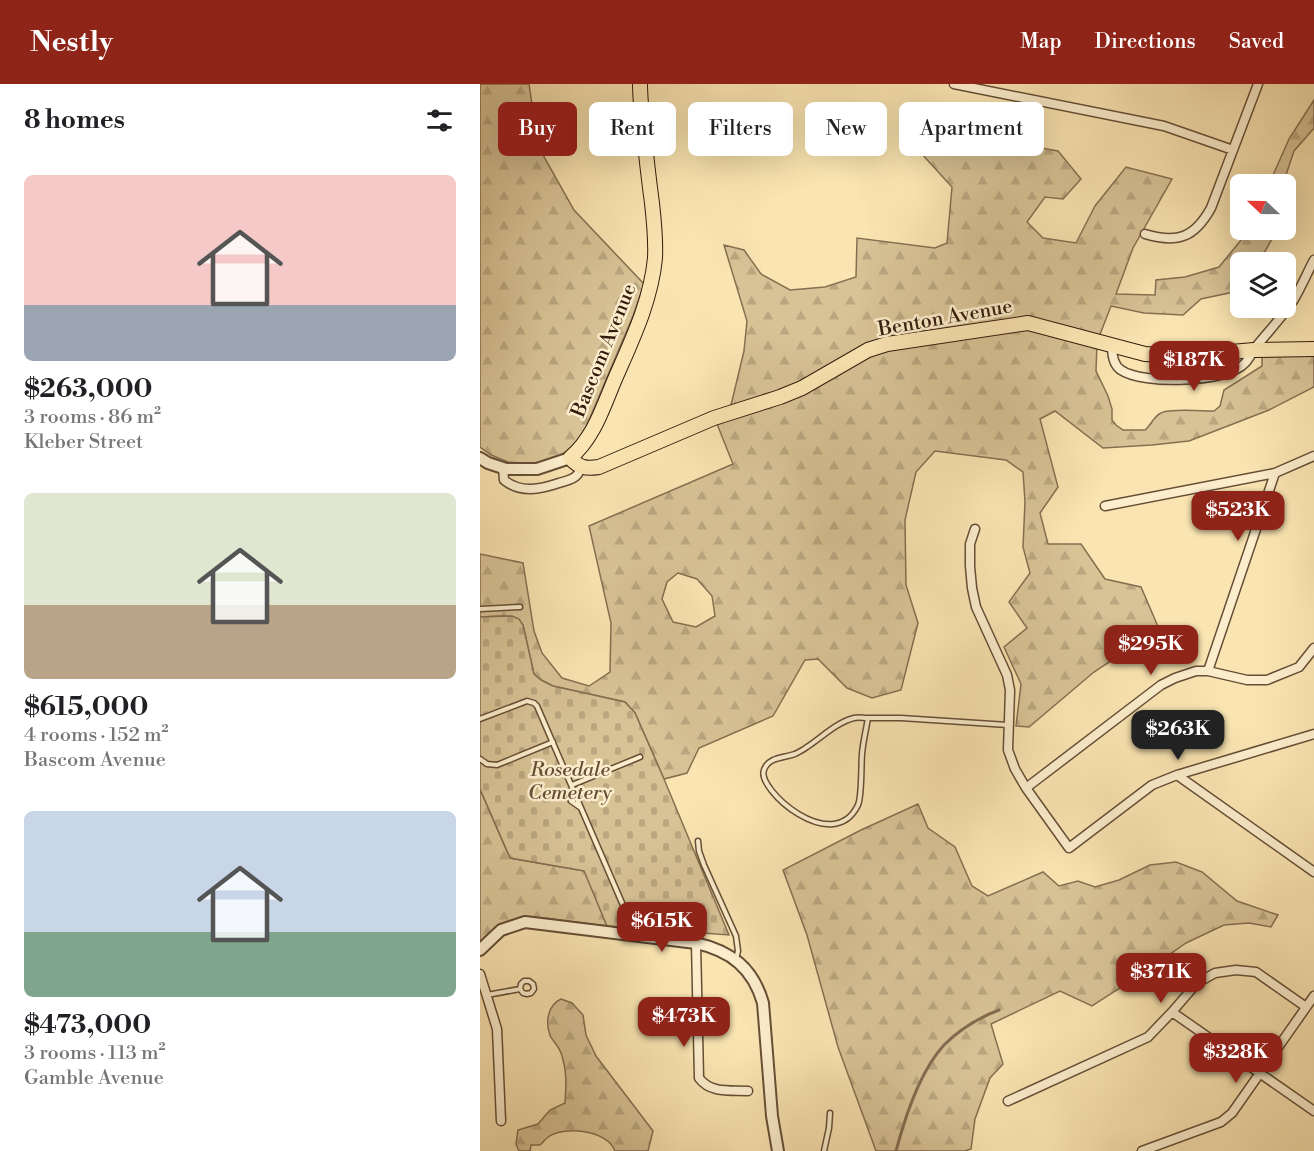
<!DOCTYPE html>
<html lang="en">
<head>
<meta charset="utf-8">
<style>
	:root { --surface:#fff; --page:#f2f2f2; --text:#202124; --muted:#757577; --accent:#8f2418 }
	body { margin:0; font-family:"Libre Bodoni",serif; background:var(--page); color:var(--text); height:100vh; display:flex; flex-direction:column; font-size:22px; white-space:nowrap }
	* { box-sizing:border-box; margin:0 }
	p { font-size:20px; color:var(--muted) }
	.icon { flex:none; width:33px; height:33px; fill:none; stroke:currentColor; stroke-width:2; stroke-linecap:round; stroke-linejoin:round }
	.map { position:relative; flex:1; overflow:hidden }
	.panel { display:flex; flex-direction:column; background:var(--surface); width:480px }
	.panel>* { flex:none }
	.guide { position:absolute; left:18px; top:18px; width:570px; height:54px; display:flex; gap:12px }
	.needle { width:39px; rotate:292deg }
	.fabs { position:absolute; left:750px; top:90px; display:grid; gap:12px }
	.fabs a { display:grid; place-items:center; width:66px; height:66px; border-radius:9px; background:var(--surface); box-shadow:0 6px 24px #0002; font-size:30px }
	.price { position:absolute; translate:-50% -51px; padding:0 14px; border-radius:12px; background:var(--accent); color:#fff; font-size:20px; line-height:39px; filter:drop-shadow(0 2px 3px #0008) }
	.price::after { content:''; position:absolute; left:50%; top:36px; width:18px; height:14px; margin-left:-9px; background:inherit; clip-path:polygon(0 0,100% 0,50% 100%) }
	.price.active { background:#222; color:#fff }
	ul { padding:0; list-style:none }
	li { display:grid; align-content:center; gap:12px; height:318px; padding:0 24px }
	li span { display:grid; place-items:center; height:186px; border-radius:9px; color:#555 }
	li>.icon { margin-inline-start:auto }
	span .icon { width:108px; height:108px; fill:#fffc; stroke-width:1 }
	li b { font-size:26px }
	h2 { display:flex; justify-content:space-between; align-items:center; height:72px; padding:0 24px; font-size:26px }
	.tag { padding:0 21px; border-radius:9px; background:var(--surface); box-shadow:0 6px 24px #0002; font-size:21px; line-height:54px }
	.tag.active { background:var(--accent); color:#fff }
	header { display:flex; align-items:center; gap:36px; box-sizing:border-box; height:84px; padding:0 30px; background:var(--accent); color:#fff }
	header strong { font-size:28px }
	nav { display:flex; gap:33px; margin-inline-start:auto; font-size:21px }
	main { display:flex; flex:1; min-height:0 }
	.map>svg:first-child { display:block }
</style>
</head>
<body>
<header>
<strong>Nestly</strong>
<nav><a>Map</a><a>Directions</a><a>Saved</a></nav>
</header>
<main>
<section class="panel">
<h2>8 homes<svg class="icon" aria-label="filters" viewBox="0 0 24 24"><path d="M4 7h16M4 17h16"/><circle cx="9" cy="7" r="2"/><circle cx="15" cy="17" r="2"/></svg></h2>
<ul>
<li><span style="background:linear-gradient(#f6c9c9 70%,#9aa5b1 0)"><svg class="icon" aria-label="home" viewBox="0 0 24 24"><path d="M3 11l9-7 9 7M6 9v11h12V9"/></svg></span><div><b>$263,000</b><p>3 rooms · 86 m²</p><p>Kleber Street</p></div></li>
<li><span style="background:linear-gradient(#dfe7d0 60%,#b9a48a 0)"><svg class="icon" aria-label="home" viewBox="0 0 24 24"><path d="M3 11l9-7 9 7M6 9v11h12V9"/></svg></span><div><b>$615,000</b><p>4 rooms · 152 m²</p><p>Bascom Avenue</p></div></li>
<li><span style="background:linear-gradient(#c9d6e8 65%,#7fa58c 0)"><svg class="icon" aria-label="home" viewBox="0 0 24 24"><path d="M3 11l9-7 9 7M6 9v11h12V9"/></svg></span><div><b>$473,000</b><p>3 rooms · 113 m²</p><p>Gamble Avenue</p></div></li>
</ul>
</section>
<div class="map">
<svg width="834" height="1067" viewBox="0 0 834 1067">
	<defs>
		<pattern id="forest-firs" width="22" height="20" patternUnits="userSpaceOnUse" patternTransform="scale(1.5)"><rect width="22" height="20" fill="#d8c396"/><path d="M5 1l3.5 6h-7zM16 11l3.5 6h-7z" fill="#baa780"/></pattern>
		<pattern id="cemetery-stones" width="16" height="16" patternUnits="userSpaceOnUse" patternTransform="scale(1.5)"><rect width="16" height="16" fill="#d8c396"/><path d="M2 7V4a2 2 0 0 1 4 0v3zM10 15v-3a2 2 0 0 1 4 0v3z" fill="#baa780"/></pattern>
	</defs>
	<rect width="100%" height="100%" fill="#fae5b2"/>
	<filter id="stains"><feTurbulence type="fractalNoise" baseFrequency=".00333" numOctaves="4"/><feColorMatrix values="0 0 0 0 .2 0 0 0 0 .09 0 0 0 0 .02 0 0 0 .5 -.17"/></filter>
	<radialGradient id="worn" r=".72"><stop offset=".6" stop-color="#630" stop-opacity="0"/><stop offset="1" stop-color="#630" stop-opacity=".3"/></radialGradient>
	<path fill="url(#forest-firs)" stroke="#866f51" stroke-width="1.5" fill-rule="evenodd" d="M0 0H49L58 62 94 126 164 200 153 232 106 343 95 361 74 376 51 380 28 378 11 371 0 363Z
		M834 16V44L814 67 803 100H789L809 55Z
		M451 44 578 67 601 95 583 115 565 113 547 138 563 154 596 159 615 122 646 83 692 95 653 164 636 210 675 211 676 196 705 193 739 183 766 150 769 146H797L779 178H760V199L749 209 721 215 703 231 664 229 631 222 617 258 616 287 628 312 632 325V336L636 341 643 346H665C671 341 674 332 681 329 690 324 722 327 734 327L740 322 744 306 782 282V266L834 265V303L789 326 709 357 672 361 623 364 575 327 560 335 578 403 560 429 568 460H601L625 495 661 503 679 545 614 588 549 643 536 642 541 600 524 563 547 544 529 518 550 489 543 463 545 418 543 388 526 376 455 367 436 388 425 436 426 501 438 539 421 606 392 614 367 604 338 575 325 576 293 632 219 664 207 689 184 695 155 629 145 618 73 602 61 596 54 590 43 541C34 528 14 533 0 533V470L43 479 54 547 62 569 82 594 109 602 130 588 131 539 109 442 253 380 237 340 255 334 251 321 264 267 267 237 244 161 264 166 281 190 310 206 345 203 376 193 377 154 455 164 467 159 472 103 439 67ZM198 489 217 495 232 512 235 532 216 543 193 538 182 515 187 498Z
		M0 705 30 774 105 787 127 842 65 834H45L18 844 0 858Z
		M438 720 448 744 475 763 492 802 508 812 563 788 579 802 598 797 615 803 639 796 670 781 696 778 722 788 757 817 798 831 791 843 769 839 744 841 706 859 662 890 612 922 580 907 511 940 523 980 510 994 495 1035 491 1065 485 1067H396L358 963 327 851 303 786 381 746Z
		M81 915 92 919 103 931 106 951 116 972 173 1047 168 1067H135C128 1046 83 1041 67 1054 64 1056 63 1059 60 1061H51L50 1067H39L36 1060 38 1046 58 1040 70 1026 85 1019C86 1005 87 990 83 976 82 970 79 964 75 959 74 957 70 953 70 951 65 938 68 921 81 915Z"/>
	<path fill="url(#cemetery-stones)" stroke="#866f51" stroke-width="1.5" d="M32 532 39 535 43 541 54 590 61 596 73 602 145 618 155 629 184 695 249 851 127 842 104 787 30 774 0 705V533Z"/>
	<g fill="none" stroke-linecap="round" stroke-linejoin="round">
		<path stroke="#836b4e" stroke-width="3" d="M416 1067C425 1033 440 987 464 961 480 945 498 934 519 926"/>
		<g stroke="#664e36" stroke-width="7">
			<path id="service" d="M0 525 40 523
				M388 634C386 646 383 658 382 670 381 682 382 712 378 721 353 773 276 705 284 686 288 673 304 674 315 670 319 668 323 666 327 663 341 654 357 638 374 634 378 633 383 634 388 634H421L528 641
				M0 635 47 617 54 619 57 622 155 849
				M0 675 7 680 17 681 73 658
				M92 701 160 673
				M91 717 101 724
				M218 757 219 767 224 781 256 852 258 867 256 875
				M7 911 40 905 43 909 47 910 51 909 54 905 53 900 49 897H44L41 900 40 905
				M344 1067 349 1044 350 1029"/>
		</g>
		<g stroke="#664e36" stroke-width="11">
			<path id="minor" d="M474 0 684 42 753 66
				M665 150C698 160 715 153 731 124L778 0
				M632 262C632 271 633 281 641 286 662 301 748 299 765 279 769 275 772 269 775 264 788 248 802 233 813 217 821 204 827 189 834 176
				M23 384 24 396C41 410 61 405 79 399 85 397 93 396 97 391 99 389 100 385 101 383
				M625 422 795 389
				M495 445 490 460V482L492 504 496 523 527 591 530 606 528 666 535 685 546 704 589 764 672 701 697 691 834 650
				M728 587 795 389 834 372
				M697 691 834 788
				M546 704 681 601 695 594 716 587H728L767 596H787L819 583 834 564
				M216 859 219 994C231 1010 251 1006 268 1007
				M0 890 17 945 21 1037
				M692 928 834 1027
				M528 1017 668 953 692 928 717 899 735 889 756 886 776 888 826 923
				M662 1067 741 1038 752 1029 834 912"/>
		</g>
		<g stroke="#664e36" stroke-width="14">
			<path id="tertiary" d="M0 374 8 379 26 385H57L90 374
				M0 866 21 846 45 838 216 859C251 867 273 884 283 919L292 1032 298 1067"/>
		</g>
		<g stroke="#341b0c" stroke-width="16">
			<path id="primary" d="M160 0C160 11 161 21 162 32 165 61 168 90 172 119 174 137 176 155 175 174 171 217 152 256 135 295 123 323 114 354 90 374 100 384 105 385 119 383L234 334 300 313 322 304 388 266 407 260 427 257 548 239 665 270 706 272 774 266 834 265"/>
		</g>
		<use href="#service" stroke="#fceecd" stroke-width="4"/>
		<use href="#minor" stroke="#fceecd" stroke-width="8"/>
		<use href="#tertiary" stroke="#fceecd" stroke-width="10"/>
		<use href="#primary" stroke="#fae5b2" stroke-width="14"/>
	</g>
	<g text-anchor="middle" stroke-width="5" stroke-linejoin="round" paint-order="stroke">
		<g font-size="20" fill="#341b0c" stroke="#fceecd">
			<text transform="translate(465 233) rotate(-10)" y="7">Benton Avenue</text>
			<text transform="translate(123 266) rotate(-68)" y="7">Bascom Avenue</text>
		</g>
		<g font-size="20" font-style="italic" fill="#654d35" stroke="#fceecd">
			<text x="90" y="692">Rosedale<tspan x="90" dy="23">Cemetery</tspan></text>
		</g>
	</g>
	<rect width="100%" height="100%" filter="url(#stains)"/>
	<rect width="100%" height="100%" fill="url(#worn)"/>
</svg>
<div class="fabs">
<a><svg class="needle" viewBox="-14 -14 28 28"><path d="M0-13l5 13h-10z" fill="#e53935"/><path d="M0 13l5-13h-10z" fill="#757577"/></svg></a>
<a><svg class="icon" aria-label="layers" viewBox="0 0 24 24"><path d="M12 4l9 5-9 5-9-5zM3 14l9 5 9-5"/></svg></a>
</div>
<b class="price" style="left:714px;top:308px">$187K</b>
<b class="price" style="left:758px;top:458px">$523K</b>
<b class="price" style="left:671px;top:592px">$295K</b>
<b class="price active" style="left:698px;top:677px">$263K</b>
<b class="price" style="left:182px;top:869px">$615K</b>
<b class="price" style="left:681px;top:920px">$371K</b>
<b class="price" style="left:204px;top:964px">$473K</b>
<b class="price" style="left:756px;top:1000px">$328K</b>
<div class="guide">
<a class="tag active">Buy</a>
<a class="tag">Rent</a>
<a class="tag">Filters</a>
<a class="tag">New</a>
<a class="tag">Apartment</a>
</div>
</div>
</main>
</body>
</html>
